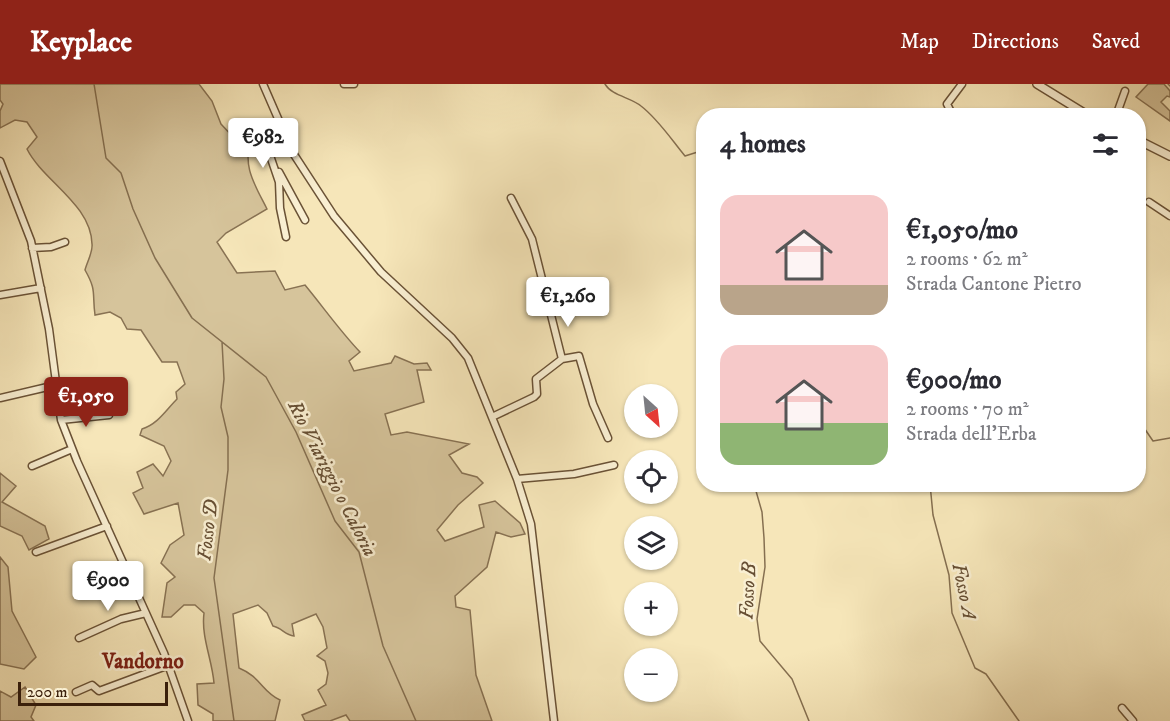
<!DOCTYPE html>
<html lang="en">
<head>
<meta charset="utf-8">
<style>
	:root { --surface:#fff; --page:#f2f2f3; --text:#2b2b33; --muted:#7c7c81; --accent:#8f2418 }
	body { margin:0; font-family:"IM FELL DW Pica",serif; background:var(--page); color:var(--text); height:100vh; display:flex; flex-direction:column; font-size:22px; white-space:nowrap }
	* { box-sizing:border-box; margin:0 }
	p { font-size:20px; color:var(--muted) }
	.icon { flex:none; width:33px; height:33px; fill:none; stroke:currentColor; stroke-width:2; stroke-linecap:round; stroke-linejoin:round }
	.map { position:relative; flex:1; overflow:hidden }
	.side { position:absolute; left:696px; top:24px; width:450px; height:384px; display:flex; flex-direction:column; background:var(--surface); border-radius:24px; box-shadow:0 2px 4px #0004 }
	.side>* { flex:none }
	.needle { width:39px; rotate:153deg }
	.controls { position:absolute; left:624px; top:300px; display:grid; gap:12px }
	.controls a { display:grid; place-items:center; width:54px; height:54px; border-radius:50%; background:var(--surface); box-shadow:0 2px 4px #0004; font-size:30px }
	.scale { position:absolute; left:18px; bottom:15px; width:150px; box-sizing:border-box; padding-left:6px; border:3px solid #3b200b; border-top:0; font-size:16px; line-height:21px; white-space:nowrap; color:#3b200b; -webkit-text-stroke:4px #f9efd2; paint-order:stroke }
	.price { position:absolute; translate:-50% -51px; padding:0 14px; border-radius:6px; background:#fff; color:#222; font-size:20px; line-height:39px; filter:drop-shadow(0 2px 3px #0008) }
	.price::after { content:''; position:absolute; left:50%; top:36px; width:18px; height:14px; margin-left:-9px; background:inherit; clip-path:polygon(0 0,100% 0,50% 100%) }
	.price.current { background:var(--accent); color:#fff }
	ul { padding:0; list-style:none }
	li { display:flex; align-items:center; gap:18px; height:150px; padding:0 24px }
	li span { display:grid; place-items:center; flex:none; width:168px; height:120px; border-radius:18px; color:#555 }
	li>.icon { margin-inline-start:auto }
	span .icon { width:72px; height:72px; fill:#fffc; stroke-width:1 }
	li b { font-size:26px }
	h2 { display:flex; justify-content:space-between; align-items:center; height:72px; padding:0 24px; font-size:26px }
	header { display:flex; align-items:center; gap:36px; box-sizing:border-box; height:84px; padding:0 30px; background:var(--accent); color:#fff }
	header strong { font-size:28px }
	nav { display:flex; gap:33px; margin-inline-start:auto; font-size:21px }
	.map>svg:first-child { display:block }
</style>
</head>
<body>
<header>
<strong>Keyplace</strong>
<nav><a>Map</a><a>Directions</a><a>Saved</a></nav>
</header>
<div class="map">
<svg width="1170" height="637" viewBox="0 0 1170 637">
	<rect width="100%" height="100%" fill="#f6e6b9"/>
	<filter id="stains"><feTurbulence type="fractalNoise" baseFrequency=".00333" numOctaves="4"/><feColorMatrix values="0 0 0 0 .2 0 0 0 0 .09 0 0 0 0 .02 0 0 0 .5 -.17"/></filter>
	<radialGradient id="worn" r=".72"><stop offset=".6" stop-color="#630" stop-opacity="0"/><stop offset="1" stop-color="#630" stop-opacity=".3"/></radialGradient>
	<path fill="#d6c49b" stroke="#887253" stroke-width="1.5" d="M0 0H199L212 17 221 40 234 54 247 50 252 54C241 81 255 101 267 125L226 149 217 158 237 189 275 187 285 206 305 201C324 224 340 247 360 268L349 277 354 287 391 279 395 272 414 280 427 279 431 286H417L424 318 385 330 391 351 407 348 469 360 449 371 462 389 477 393 483 399 458 421 437 446 445 457 484 443 479 421 495 417 520 439 525 450 511 453 496 448 487 483 455 512 456 523 470 526 476 591 492 637H350L346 631 330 637H305L302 631 326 621 318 606 326 600 328 589 325 577 317 572 327 564 323 543 316 530 292 540 294 552C285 551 282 544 273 542L267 529 258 521 233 530 239 584C261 593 262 608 280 616L275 637H213V630L198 621 197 600 214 599C212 575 201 553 204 529L195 521H184L171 533H162L167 499 175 493 161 479 170 461 184 451 178 419 144 430 133 409 143 404 137 388 153 380 163 392 171 377 164 362 140 351 142 345C158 340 166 326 177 315L176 308 185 300 177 278H162L141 246 127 245 121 234 110 228 95 231C92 209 97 207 85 186 87 178 93 168 92 160 91 120 43 97 27 65L37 53 27 38 15 36 0 44V27L3 20 0 16Z
		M1148 0H1164L1170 7V13L1167 12 1161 18 1170 27V37L1136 13Z
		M0 389 16 402 2 418 45 442 49 455 29 466 22 452 0 442Z
		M0 473 8 483 12 527 36 573 24 585 0 580Z
		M25 603 36 621 31 633 34 637H0V607L11 613Z"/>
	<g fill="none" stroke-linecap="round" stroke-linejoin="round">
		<path stroke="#856f50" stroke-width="1.5" d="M94 0 106 74 121 89 133 125 155 174 192 234 266 293 296 348 335 437 359 468 383 562 416 637
			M605 0C612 12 630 13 641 22 658 35 671 55 685 72L704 66
			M1168 0 1170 2
			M222 258 224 295 221 323 228 353V386L214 494 234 637
			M1138 335 1153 357 1170 354
			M754 400 762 428 764 454 765 483 757 535 760 557 792 595 809 637
			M930 400 933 431 949 491 952 529 975 584 986 590 1019 637"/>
		<g stroke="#6a5236" stroke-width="9">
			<path id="minor" d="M263 0 293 69 334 132 381 188 452 254 468 274 517 395 531 440 554 637
				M344 0H354
				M953 32 947 20 962 0
				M1116 32 1125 7
				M278 37 262 48 279 98 280 124 286 153
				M0 77 31 157 49 245 61 336 77 377 164 569 188 637
				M279 88 305 136
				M1149 118 1170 132
				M32 164 51 163 65 158
				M0 211 41 204
				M562 275 579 272 593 320 608 354
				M0 314 56 301
				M492 333 534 313 537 310 536 295 562 275 532 155 511 114
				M61 336 109 331
				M32 382 72 365
				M517 395 574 390 614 381
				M36 468 107 442
				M79 554 121 535 146 529
				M76 608 92 601 99 607 169 581
				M1122 624 1133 637"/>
		</g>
		<g stroke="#6a5236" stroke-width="10">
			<path id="tertiary" d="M1037 0 1089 32
				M1138 56 1170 72"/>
		</g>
		<use href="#minor" stroke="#f9efd2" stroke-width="6"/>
		<use href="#tertiary" stroke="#f9efd2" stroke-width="7"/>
	</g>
	<g text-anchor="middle" stroke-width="5" stroke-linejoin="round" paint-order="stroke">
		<g font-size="20" font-style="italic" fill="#664e33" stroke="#f9efd2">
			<text transform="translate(333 394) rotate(63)" y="7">Rio Viariggio o Caloria</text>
			<text transform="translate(207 446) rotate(-83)" y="7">Fosso D</text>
			<text transform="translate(747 507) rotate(-87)" y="7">Fosso B</text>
			<text transform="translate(965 507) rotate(78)" y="7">Fosso A</text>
		</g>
		<g font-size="21" font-weight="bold" fill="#7a1f14" stroke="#f9efd2">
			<text x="143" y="584">Vandorno</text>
		</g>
	</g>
	<rect width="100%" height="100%" filter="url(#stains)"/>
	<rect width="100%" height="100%" fill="url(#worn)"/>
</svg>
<div class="controls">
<a><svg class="needle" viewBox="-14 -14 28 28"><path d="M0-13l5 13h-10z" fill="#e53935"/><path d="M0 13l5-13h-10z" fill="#7c7c81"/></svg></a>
<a><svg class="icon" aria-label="locate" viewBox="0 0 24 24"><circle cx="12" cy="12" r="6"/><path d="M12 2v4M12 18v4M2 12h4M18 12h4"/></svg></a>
<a><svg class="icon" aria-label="layers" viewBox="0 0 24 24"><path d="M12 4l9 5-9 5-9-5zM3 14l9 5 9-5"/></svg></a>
<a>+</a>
<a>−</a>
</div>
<div class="scale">200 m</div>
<b class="price" style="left:263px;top:85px">€982</b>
<b class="price" style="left:568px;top:244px">€1,260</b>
<b class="price current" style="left:86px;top:344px">€1,050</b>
<b class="price" style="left:108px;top:528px">€900</b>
<section class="side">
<h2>4 homes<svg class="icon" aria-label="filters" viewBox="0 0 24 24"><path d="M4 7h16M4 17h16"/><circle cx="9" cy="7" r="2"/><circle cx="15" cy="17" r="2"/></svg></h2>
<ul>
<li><span style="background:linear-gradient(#f6c9c9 75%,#b9a48a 0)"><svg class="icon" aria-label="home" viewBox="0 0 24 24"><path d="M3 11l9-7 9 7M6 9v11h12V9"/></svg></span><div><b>€1,050/mo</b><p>2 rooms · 62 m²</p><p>Strada Cantone Pietro</p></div></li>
<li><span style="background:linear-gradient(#f6c9c9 65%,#8fb573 0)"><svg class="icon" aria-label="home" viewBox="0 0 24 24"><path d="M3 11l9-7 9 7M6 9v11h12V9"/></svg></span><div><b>€900/mo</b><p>2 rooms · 70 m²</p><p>Strada dell'Erba</p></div></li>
</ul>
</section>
</div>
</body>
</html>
